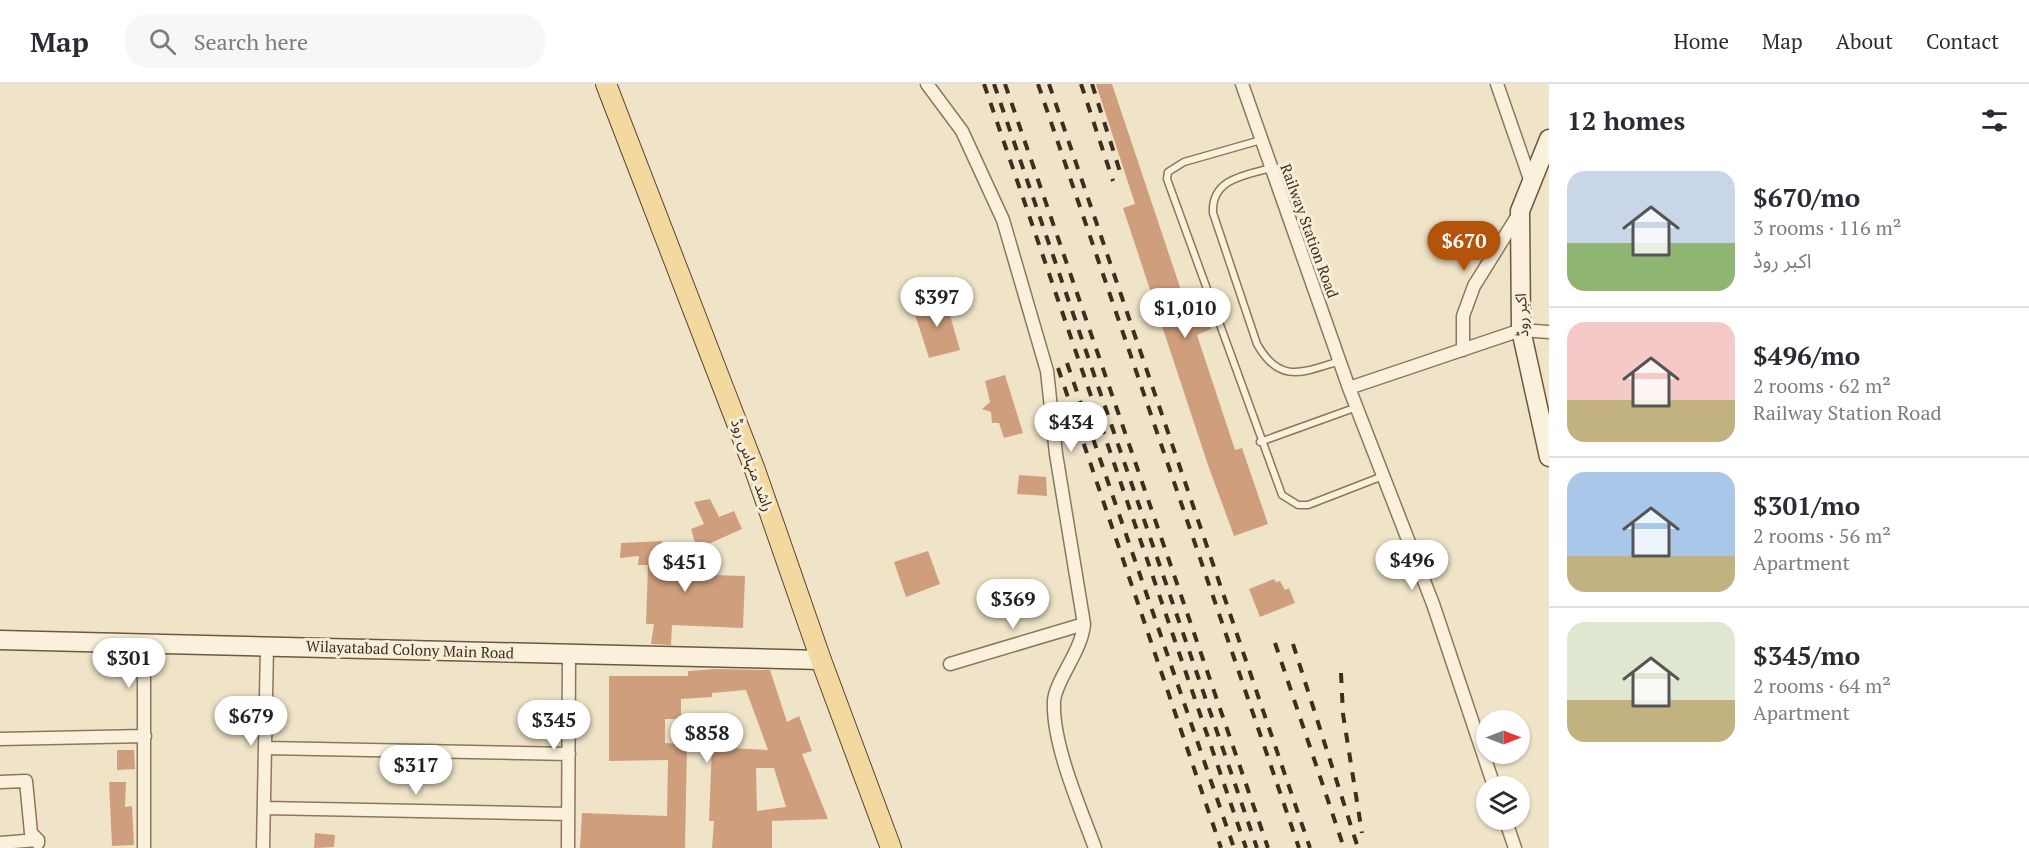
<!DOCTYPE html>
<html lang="en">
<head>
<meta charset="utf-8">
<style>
	:root { --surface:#fff; --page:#f7f7f7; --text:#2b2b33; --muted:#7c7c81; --line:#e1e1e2; --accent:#b45309 }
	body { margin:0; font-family:"PT Serif","Noto Sans Arabic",serif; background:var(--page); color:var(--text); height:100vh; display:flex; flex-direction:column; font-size:22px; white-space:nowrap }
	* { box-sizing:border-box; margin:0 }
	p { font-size:20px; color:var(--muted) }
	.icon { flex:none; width:33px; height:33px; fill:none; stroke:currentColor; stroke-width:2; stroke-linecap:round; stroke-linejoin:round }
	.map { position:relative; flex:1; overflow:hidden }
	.sheet { display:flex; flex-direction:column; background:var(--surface); width:480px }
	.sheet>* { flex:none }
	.needle { width:39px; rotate:90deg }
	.buttons { position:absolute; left:1476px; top:626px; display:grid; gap:12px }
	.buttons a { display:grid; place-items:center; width:54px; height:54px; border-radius:50%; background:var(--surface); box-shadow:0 2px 4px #0004; font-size:30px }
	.price { position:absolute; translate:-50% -51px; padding:0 14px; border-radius:21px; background:#fff; color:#222; font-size:20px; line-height:39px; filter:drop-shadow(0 2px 3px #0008) }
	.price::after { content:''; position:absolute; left:50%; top:36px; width:18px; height:14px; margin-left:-9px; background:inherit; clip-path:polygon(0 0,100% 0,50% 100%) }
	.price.selected { background:var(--accent); color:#fff }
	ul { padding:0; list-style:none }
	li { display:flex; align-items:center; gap:18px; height:150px; padding:0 18px }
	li+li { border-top:2px solid var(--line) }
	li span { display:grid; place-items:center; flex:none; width:168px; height:120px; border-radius:18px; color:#555 }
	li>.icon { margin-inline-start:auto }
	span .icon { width:72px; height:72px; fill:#fffc; stroke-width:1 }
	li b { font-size:26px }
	h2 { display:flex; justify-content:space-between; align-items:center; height:72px; padding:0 18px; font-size:26px }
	header { display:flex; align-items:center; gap:36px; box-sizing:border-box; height:84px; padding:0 30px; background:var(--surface); border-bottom:2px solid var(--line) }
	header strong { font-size:28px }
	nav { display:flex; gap:33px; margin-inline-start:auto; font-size:21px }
	.search { width:420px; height:54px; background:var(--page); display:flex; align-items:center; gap:15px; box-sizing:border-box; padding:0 21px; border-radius:24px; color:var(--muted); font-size:22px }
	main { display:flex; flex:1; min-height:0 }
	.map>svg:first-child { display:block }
</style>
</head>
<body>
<header>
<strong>Map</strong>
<div class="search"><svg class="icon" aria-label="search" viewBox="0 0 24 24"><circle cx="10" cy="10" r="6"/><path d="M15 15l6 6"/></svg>Search here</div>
<nav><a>Home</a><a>Map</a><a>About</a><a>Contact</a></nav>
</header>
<main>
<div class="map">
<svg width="1549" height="764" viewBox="0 0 1549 764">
	<rect width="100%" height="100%" fill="#f0e4c8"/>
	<path fill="#cf9f7d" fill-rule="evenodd" d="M1096 0H1112L1188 227 1202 223 1211 245 1197 251 1235 366 1242 364 1268 440 1234 452 1208 381 1123 124 1135 120Z
		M945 214 960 266 929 274 913 224Z
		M1005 291 1023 349 1004 354 999 339H992L991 328 982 325 990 318 985 297Z
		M1019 391 1046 393 1047 412 1017 410Z
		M710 415 719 433 734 427 742 445 697 465 691 445 704 440 694 418Z
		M662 457V466H681V490L745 492 743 544 672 541 671 561 651 560 654 540H646L648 481H638L639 472 620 474 621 459Z
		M928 467 940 500 906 513 894 478Z
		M1274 495 1276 498 1280 497 1285 506 1289 504 1295 519 1260 533 1249 505Z
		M716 585 770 586 787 638 799 632 812 667 802 670 828 735 772 737V764H712L714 737H709L712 663 768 666 746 606 712 609V613L681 615V635H665V659L687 660 685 764H580L582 729 667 732 668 676 609 677V592H688V587ZM756 684H774L786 723 757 727Z
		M687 635 714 636V660H687Z
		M117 666H134L135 685 117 686Z
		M109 698H126L125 723 132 722 134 761 112 762Z
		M315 749 335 751 334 763 314 764Z"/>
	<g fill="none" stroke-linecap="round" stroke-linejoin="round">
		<g stroke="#8d765c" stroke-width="9">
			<path id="lane" d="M1261 56 1184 78 1168 88 1167 95 1282 411 1298 421H1308L1383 392
				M1271 84C1245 91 1211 95 1213 129L1257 260C1280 301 1303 288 1340 277
				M1260 358 1357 323"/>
		</g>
		<g stroke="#8d765c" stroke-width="15">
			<path id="street" d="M927 0 962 47 1003 136 1047 287 1056 370 1084 540C1082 567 1055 597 1054 617 1052 660 1080 723 1095 764
				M1242 0 1349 304 1521 246 1549 248
				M1497 0 1531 98
				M1463 266V232L1474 202 1520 128
				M1349 304 1433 520 1494 702
				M144 559V764
				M950 580 1084 540
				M0 655 145 652
				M266 664 569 670
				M0 698 26 697 31 749 38 756
				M264 724 568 730
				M1505 735 1515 764
				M0 759 38 756V759
				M263 764 267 562
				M568 764 569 571"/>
		</g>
		<g stroke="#6f573f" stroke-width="21">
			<path id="secondary" d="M1549 55 1520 127 1521 246 1549 373
				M0 556 821 576"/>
		</g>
		<g stroke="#5b4430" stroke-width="22">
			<path id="primary" d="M606 0 755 386 821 576 891 764"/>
		</g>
		<use href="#lane" stroke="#faf1dc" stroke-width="6"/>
		<use href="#street" stroke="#faf1dc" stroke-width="12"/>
		<use href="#secondary" stroke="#faf1dc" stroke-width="18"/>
		<use href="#primary" stroke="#f3d9a0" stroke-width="20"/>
		<path stroke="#3d2e20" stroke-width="4" stroke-dasharray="10 10" stroke-linecap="butt" d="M984 0 1246 764
			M994 0 1257 764
			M1005 0 1268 764
			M1038 0 1299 764
			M1049 0 1310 764
			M1081 0 1113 97
			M1092 0 1122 94
			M1067 279 1234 764
			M1058 284 1221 764
			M1275 559 1344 764
			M1293 560 1358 764
			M1341 589 1343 630 1362 749"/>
	</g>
	<g text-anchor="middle" stroke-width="6" stroke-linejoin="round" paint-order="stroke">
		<g font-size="15" fill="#3d2e20" stroke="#f7eed8">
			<text transform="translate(1309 147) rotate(70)" y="5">Railway Station Road</text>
			<text transform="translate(1522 231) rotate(-93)" y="5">اکبر روڈ</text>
			<text transform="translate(752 381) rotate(70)" y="5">راشد منہاس روڈ</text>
			<text transform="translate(410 566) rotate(2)" y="5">Wilayatabad Colony Main Road</text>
		</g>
	</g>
</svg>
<div class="buttons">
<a><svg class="needle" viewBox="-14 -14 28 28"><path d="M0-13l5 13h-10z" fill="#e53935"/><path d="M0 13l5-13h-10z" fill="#7c7c81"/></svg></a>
<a><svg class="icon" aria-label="layers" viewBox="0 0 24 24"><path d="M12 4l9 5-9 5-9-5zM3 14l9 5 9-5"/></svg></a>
</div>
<b class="price selected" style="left:1464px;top:188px">$670</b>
<b class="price" style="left:937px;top:244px">$397</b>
<b class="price" style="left:1185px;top:255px">$1,010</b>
<b class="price" style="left:1071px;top:369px">$434</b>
<b class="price" style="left:1412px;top:507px">$496</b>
<b class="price" style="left:685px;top:509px">$451</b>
<b class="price" style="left:1013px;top:546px">$369</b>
<b class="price" style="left:129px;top:605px">$301</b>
<b class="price" style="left:251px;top:663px">$679</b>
<b class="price" style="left:554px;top:667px">$345</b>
<b class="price" style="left:707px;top:680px">$858</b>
<b class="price" style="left:416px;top:712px">$317</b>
</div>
<section class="sheet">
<h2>12 homes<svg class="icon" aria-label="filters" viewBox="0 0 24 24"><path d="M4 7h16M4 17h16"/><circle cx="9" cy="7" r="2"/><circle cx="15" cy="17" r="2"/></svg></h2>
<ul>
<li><span style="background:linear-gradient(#c9d6e8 60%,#8fb573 0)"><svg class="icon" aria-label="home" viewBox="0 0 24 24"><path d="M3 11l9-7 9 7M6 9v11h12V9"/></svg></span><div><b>$670/mo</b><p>3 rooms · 116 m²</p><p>اکبر روڈ</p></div></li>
<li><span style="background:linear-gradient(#f6c9c9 65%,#c2b280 0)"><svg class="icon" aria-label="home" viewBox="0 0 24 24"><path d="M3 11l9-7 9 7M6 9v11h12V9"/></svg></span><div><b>$496/mo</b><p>2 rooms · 62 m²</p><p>Railway Station Road</p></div></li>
<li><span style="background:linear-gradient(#a9c7e8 70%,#c2b280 0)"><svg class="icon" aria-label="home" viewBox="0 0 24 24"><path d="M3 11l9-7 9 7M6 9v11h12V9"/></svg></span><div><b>$301/mo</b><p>2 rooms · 56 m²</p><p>Apartment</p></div></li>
<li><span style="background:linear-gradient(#dfe7d0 65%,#c2b280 0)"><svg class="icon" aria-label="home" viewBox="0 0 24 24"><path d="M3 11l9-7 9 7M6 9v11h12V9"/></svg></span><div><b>$345/mo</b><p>2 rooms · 64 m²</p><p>Apartment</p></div></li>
</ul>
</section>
</main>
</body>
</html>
